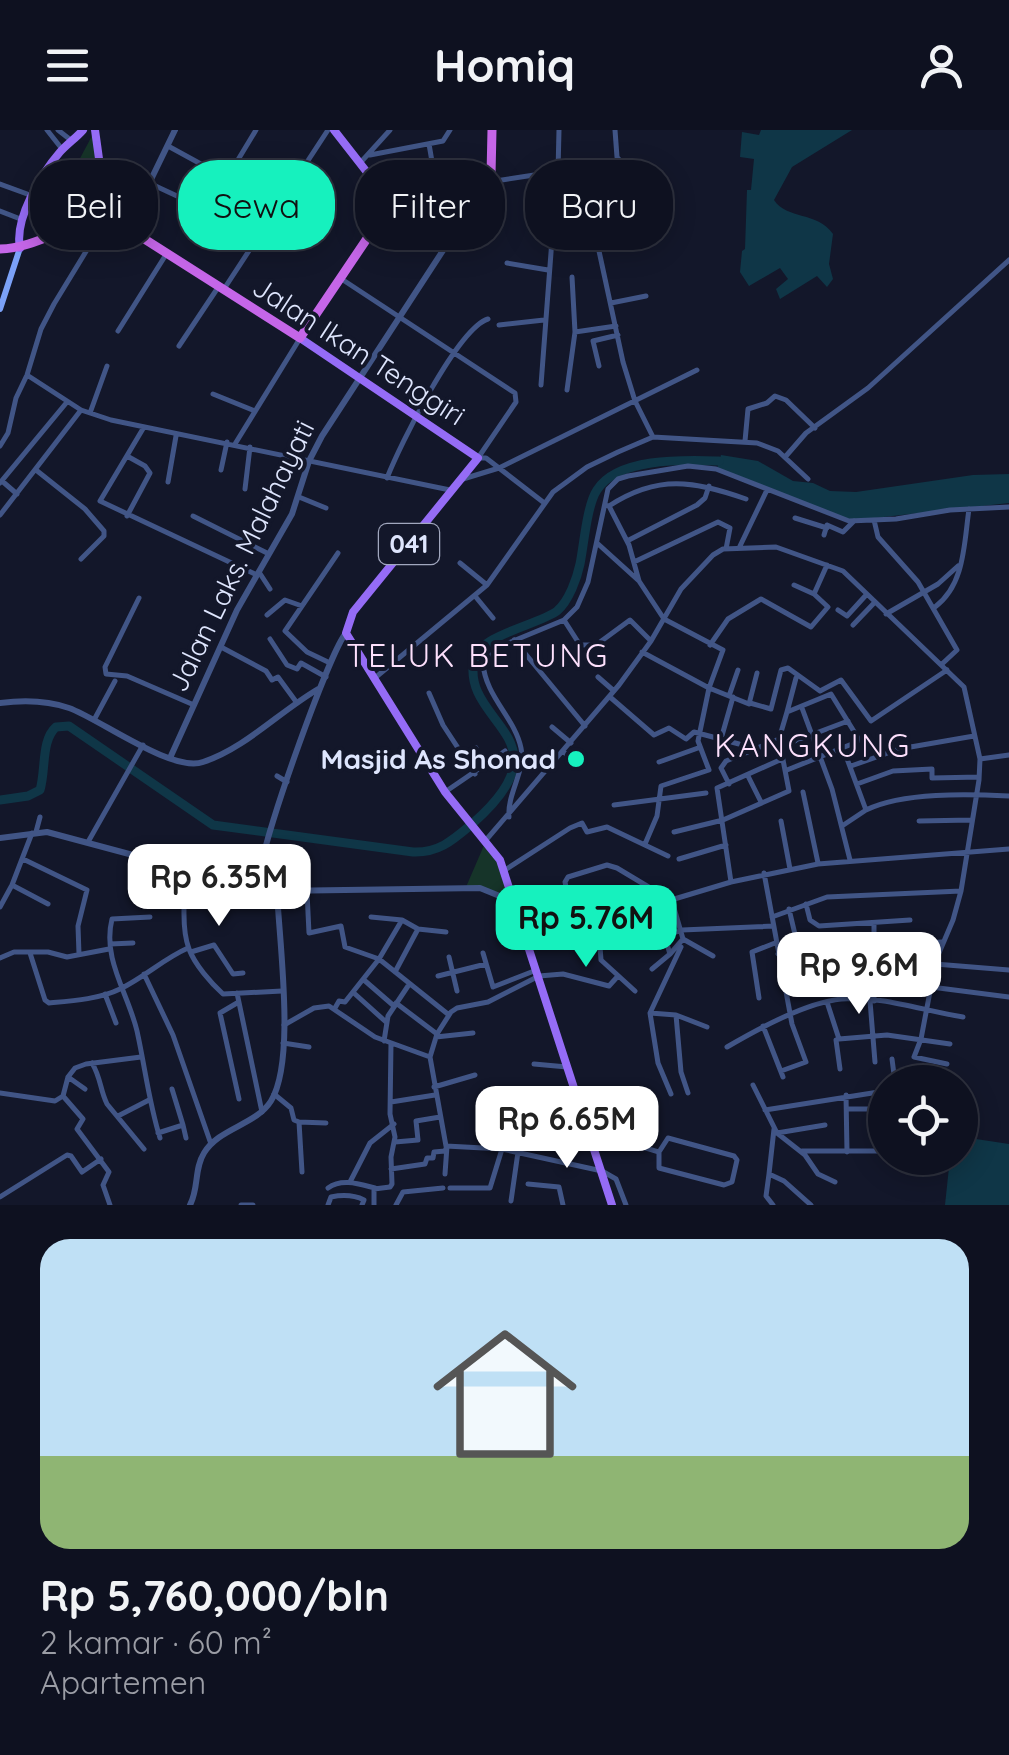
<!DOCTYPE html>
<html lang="id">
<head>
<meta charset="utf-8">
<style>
	:root { --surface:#0e1120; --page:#1c1f2d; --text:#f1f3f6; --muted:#9b9da5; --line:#2e313e; --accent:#16f1be }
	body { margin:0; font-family:Quicksand,sans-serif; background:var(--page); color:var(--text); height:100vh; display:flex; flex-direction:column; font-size:38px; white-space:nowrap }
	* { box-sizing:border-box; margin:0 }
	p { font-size:32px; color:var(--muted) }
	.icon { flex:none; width:55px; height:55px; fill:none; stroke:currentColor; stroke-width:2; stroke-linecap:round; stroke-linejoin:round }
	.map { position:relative; height:1075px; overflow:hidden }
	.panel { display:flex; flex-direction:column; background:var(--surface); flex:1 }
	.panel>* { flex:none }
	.hud { position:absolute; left:30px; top:30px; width:950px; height:90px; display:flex; gap:20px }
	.buttons { position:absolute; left:868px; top:935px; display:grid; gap:20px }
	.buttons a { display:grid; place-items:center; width:110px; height:110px; border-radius:50%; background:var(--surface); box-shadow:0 5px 25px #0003,0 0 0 2px var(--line); font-size:50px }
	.price { position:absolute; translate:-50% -85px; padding:0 22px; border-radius:20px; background:#fff; color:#222; font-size:32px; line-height:65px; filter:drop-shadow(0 2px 5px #0008) }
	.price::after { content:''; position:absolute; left:50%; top:60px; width:30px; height:22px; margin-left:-15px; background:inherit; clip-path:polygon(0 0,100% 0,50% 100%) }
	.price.current { background:var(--accent); color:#111 }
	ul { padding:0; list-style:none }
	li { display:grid; align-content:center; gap:20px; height:530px; padding:0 40px }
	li+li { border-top:2px solid var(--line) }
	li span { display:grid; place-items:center; height:310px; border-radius:30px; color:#555 }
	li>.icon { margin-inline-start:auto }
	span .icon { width:180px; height:180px; fill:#fffc; stroke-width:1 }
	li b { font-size:42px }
	.chip { padding:0 35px; border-radius:40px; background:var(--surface); box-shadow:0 5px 25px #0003,0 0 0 2px var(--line); font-size:35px; line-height:90px }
	.chip.current { background:var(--accent); color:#111 }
	header { display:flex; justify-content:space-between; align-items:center; height:130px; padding:0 40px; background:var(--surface); font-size:45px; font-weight:700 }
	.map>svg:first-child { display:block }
</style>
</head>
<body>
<header><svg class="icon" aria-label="menu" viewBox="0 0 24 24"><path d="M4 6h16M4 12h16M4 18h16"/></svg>Homiq<svg class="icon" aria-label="person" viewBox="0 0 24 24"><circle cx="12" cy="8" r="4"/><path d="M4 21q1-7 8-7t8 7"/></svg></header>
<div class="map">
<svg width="1009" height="1075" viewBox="0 0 1009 1075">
	<rect width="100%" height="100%" fill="#13172a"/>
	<path fill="#163429" d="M93 4 97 42 107 83 38 107Z
		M485 713 491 718 513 771 466 757Z"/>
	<path fill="#0f3647" d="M761 0H852L792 37 774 70C787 90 817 81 833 104L829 134 833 149 827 157 817 146 780 169 776 159 788 149 780 138 749 156 740 142 742 121 745 119 747 60H751L754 29 740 27 742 2 759 5Z
		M721 325 758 331 793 351 813 353 830 361 856 362 973 345 1009 344V373L848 391 717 338Z
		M976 1009 1009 1014V1075H945L950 1028H960V1011Z"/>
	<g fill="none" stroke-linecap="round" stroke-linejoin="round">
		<path stroke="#0f3647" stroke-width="9" d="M0 670 28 666 40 660C46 640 41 610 56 597L69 596 213 695 413 722C439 723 453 710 472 694 572 607 461 595 474 530 479 505 538 495 557 481 569 471 577 448 580 434 584 414 587 375 597 360 618 327 685 330 719 331"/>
		<path stroke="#415586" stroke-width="5" d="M47 0 62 19
			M58 0 72 11
			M615 0 617 27 622 33
			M429 14 437 61
			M168 16 276 75
			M370 25 443 11 450 0
			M361 32 390 0
			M558 42 559 0
			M227 48 256 0
			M489 52 567 40 583 47 623 232 635 271 653 307
			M149 53 177 66
			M0 54 30 65
			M0 81 23 90
			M507 133 548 140
			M340 148 515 263 516 272 478 328H486L543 372
			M224 159 328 0
			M611 173 646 166
			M499 195 544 190
			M118 201 167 123
			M575 202 616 196
			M179 216 219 156
			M599 236 593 211 618 205
			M27 245 81 280 111 290 450 360
			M541 255 554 83 550 43
			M567 260 575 202 572 147
			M213 264 255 281
			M90 283 107 236
			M144 297 100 371 257 445
			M745 311 748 279 767 273 775 266 786 270 815 298
			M235 314 299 210
			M0 316 8 303 16 268 27 245 41 199 54 174 93 110 121 96
			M786 326 806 303 868 258 1009 130
			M36 340 85 379 104 401V406L81 429
			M221 340 227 312
			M387 348C400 315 457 199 488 189
			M463 349 499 338 697 240
			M2 351 17 364
			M168 352 176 306
			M0 353 67 272
			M245 359 250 317
			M299 367 326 378
			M606 375 609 376 629 415 639 451 664 489 723 520 709 558 749 574 757 543
			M609 376C658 344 694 351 746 369
			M0 385 81 280
			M127 386 150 343 145 336 127 326
			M193 386 269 424
			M795 388 827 398
			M874 390 878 407 918 452 957 520 942 534
			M824 405 827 395 843 402 854 391
			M627 411 697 375 705 368 709 356
			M597 413 639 451
			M740 416 767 360
			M634 432 718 392 730 398 726 419
			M460 433 487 455
			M259 442 270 459
			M794 455 814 464
			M475 466 493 488
			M139 468 105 537 106 544 127 546 194 575
			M935 477C965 455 964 413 969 379
			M838 480 847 486 867 464
			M886 484 938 454 958 436
			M267 485 285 470 302 476
			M564 490 580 515H596L630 490 651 511
			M853 495 875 472
			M270 509 287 535 297 539 301 533 326 547
			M514 510 585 596
			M710 515 728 489 761 469 811 497 828 477 814 464 827 435
			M221 517 266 541 272 550 278 547 297 573
			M642 522 709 558 698 611 709 640 661 656 657 686 645 714
			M330 533 307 522 285 501 338 423
			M376 547 487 455 553 362 587 337 618 322 653 307 757 313 778 321 808 349
			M598 547 614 561
			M429 563 443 595 475 644
			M729 566 738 540
			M610 567 654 605 669 598 686 609 694 602 739 614
			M750 573 771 579 781 540 788 538 820 561 841 550 871 591 947 540
			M802 578 832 659 850 730
			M787 582 796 548
			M94 590 115 551
			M552 597 571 613
			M721 609 733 567
			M779 617 848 591
			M564 622 577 635
			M463 626 476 618
			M980 629 1009 625
			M659 632 698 618
			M851 636 899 619 974 606
			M277 646 287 652
			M748 646 761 672
			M729 654 721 638 726 631 779 609
			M857 654 893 641 932 639V648L979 647
			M445 662 505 621
			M803 662 818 733
			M614 675 706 663
			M866 680C903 662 968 664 1009 666
			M509 687C507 663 526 641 521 618 515 588 485 566 483 533L501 516 564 490 577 477 588 452 608 359 618 349 628 346 688 336 716 339 849 391 896 389 950 380 1009 377
			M781 691 790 739
			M919 691 971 690
			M842 696 866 680 846 626
			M36 702 40 687
			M674 702 723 690 789 661 779 609 787 582 831 564 858 608 857 612 787 640
			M486 710 619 555 651 511 681 459 713 425 723 419 776 417 843 441 964 557 980 629 979 650 961 761 953 790 936 830 921 909 914 927 947 934
			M88 712 143 615
			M23 729 87 760 78 796 79 824
			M679 729 726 715
			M188 739C184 762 181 798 189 819 195 835 211 853 223 864L282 861
			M505 740 570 698 582 693 587 702 607 697 668 726
			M764 743 792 894 806 932 781 941
			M731 752 717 658 782 629
			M12 755 48 774
			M307 762 309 803 341 796 345 817 379 829 449 885
			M806 774 810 790 819 796 910 790
			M0 777 12 755 32 703
			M150 787 112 789C102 829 128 863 137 901 145 937 149 973 160 1008
			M371 787 402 790 418 799 446 802
			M772 787 827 767 961 761
			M598 789 601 830 635 861
			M573 791 565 752 568 747 607 735 617 738 672 771 683 809 670 824
			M522 795 611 788 731 752 818 734 1009 719
			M683 809 713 826
			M110 814 133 813
			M600 816 645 813 682 800 774 796
			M834 817 942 812
			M191 822 214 815 233 844 243 843
			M30 823 45 870 49 873C71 871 100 869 120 859 145 847 163 829 188 818
			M483 823 493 857 534 841
			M778 824 798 817 789 779
			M449 827 457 861
			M0 828 14 822H48L67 827 109 819
			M935 834 1009 840
			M652 839 670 824 665 808
			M395 842 418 799
			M144 844 173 905 211 1014
			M438 846 486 834
			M618 846 609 856 563 844 539 846 488 872 457 878 451 882 437 904 430 927 446 1016 502 1019 602 1041 616 1049 626 1075
			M364 850 394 876
			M931 857 1009 867
			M237 863 262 982
			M105 864 116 893
			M355 864 386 892
			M759 868 752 822 775 813
			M849 869 850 817
			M870 871 875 932
			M874 871V794
			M827 872 839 909 887 905 950 914
			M237 873 220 883 239 969
			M396 873 437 904
			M335 878 339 871 345 872 379 829 402 790
			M650 883 676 885 707 897
			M676 885 681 942 688 963
			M284 895 314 878 329 876 375 907 430 927
			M763 896 783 947
			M436 907 473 903
			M836 910 840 939
			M384 911 388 886 408 856
			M283 913 309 917
			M727 917C758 899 805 873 841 869 880 865 924 881 963 887
			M892 929 895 952
			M92 933C101 948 100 960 107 974L144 1019
			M534 934 567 937
			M68 947 85 959
			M753 955 777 1003 805 1025 818 1044 835 1052
			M434 957 475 945
			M0 963 55 971 63 966
			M274 964 291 978 294 990 299 992 302 1042
			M671 964 658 933 650 883 681 817
			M846 965 847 1022
			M391 972 435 965
			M847 979H885
			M765 980 885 961
			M118 986 149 970
			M299 992 326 993
			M183 995 186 1008
			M774 999 769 1044 784 1051 811 1075
			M158 1003 183 995 172 959
			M777 1003 825 995
			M395 1012 418 1010 416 991 440 987
			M595 1018C617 1007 637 1016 659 1022V1038L724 1055 732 1052 737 1030 734 1026 668 1008 659 1022
			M802 1021H885
			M391 1039 425 1034 427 1028H433L434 1022 445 1021 447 1016 445 1044
			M769 1044 766 1066 773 1075
			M350 1052 370 1013 394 994
			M528 1054 559 1057 563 1075
			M328 1058C342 1048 359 1054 375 1058
			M450 1058H490L502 1019
			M0 1067 67 1025 71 1026 82 1042 101 1029
			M511 1071 518 1022
			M110 1075 103 1055 109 1042 77 999 83 989 63 966 68 947 75 938 86 934 141 927
			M241 1075H253
			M328 1075 331 1067C341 1065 354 1065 364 1070L362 1075
			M374 1075V1059L390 1057 392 1054 391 1027 395 1007 390 984 391 913
			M396 1075 403 1062 443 1058"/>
		<path stroke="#415586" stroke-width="6" d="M128 97 175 0
			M346 503C330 521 263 709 262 735 261 746 270 754 277 761L480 758 514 772
			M0 573C23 570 46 570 69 578 100 589 172 643 203 632 246 618 281 580 320 558
			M170 628 237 480 292 384 309 331 322 306 487 53
			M0 708 47 702 215 747 235 750 263 744
			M190 1075C199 1058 194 1039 204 1023 219 998 256 995 271 971 296 930 279 811 277 761"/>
		<path stroke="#7ba1f7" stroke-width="6" d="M0 179 20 118"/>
		<path stroke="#956cf6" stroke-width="8" d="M95 0 101 43 113 89
			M334 0 391 73
			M20 118C14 89 41 44 60 22 67 14 76 8 83 0
			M300 208 478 328 353 482 346 503 445 662 500 730 612 1075"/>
		<path stroke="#c566e8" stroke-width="9" d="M0 119C40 118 74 88 113 89L300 208 391 73 487 53 491 45 492 0"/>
	</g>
	<circle fill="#16f1be" stroke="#13172a" stroke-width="4" cx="576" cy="629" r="10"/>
	<g text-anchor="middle" stroke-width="8" stroke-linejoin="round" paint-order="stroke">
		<rect fill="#13172a" stroke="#a1a7be" stroke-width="2.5" x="379" y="394" width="60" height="40" rx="8"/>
		<g font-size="25" font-weight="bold" fill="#dee5fd">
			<text x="409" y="423">041</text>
		</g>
		<g font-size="28" fill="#dee5fd" stroke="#13172a">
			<text transform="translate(359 221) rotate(33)" y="10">Jalan Ikan Tenggiri</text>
			<text transform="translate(241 426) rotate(-64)" y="10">Jalan Laks. Malahayati</text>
		</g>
		<g font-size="28" font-weight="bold" fill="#dee5fd" stroke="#13172a" text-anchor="end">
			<text x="556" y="639">Masjid As Shonad</text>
		</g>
		<g font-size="32" letter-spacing="2.5" fill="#fde0fc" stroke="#13172a">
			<text x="478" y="537">TELUK BETUNG</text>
			<text x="813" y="627">KANGKUNG</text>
		</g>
	</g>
</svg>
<div class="buttons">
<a><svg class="icon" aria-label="locate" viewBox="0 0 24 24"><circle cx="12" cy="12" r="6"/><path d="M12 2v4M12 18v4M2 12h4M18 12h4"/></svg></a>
</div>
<b class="price" style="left:219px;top:799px">Rp 6.35M</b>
<b class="price current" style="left:586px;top:840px">Rp 5.76M</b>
<b class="price" style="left:859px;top:887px">Rp 9.6M</b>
<b class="price" style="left:567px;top:1041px">Rp 6.65M</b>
<div class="hud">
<a class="chip">Beli</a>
<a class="chip current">Sewa</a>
<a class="chip">Filter</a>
<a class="chip">Baru</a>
</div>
</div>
<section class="panel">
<ul>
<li><span style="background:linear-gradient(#bfe0f5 70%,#8fb573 0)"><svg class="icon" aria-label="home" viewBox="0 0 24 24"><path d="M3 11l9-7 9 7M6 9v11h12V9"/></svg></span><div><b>Rp 5,760,000/bln</b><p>2 kamar · 60 m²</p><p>Apartemen</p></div></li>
</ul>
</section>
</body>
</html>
